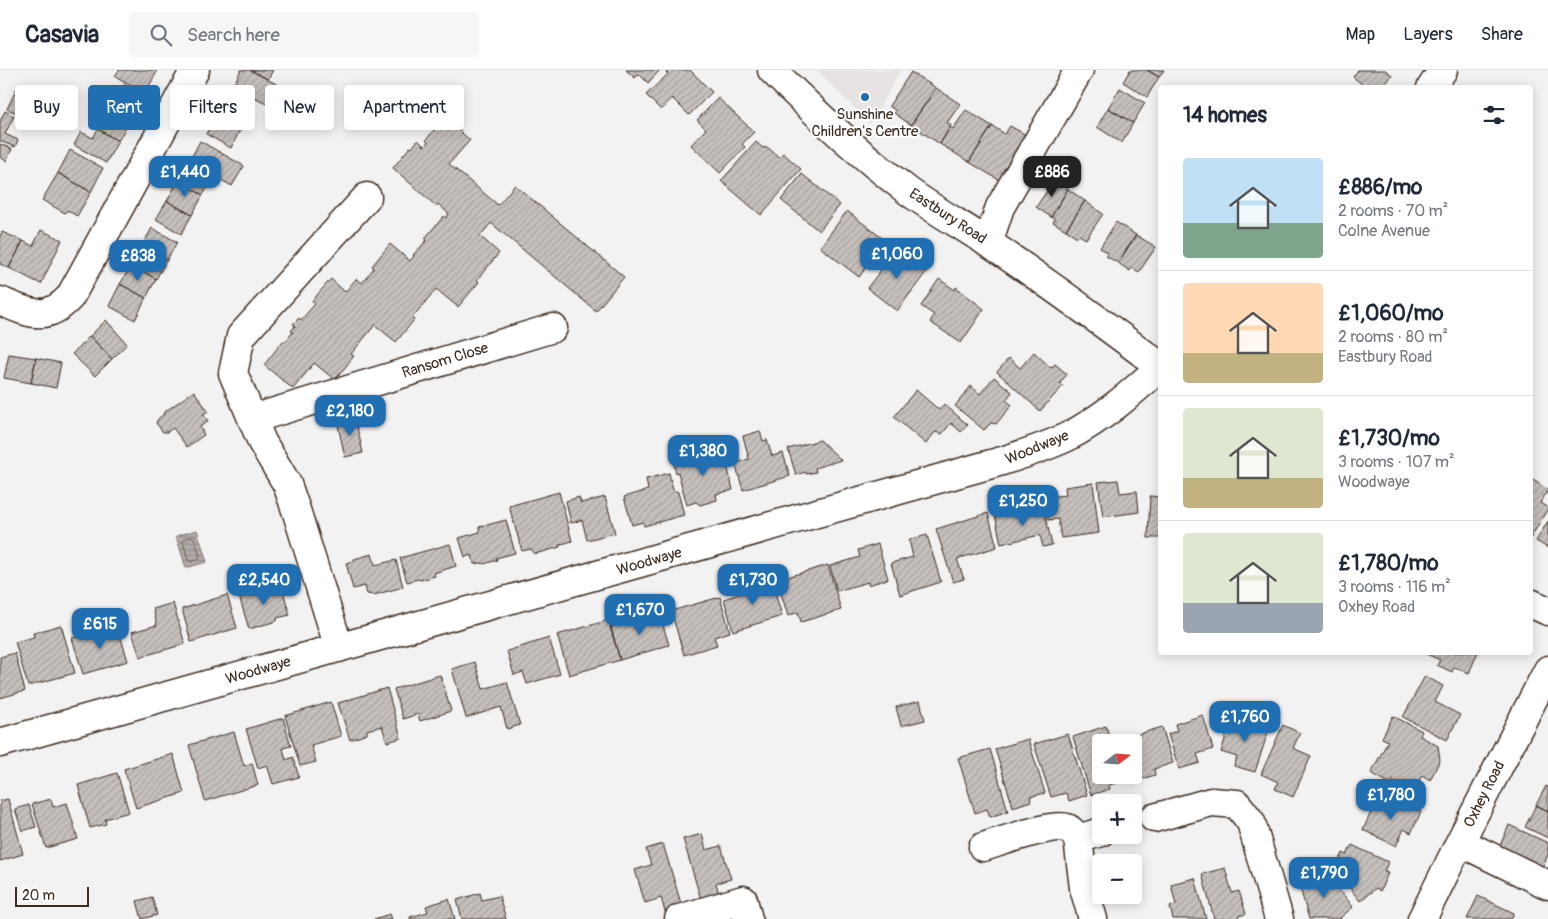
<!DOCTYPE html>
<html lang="en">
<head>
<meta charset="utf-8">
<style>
	:root { --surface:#fff; --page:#f6f6f7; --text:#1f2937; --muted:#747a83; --line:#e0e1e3; --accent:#1f6fb2 }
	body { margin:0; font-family:Pangolin,sans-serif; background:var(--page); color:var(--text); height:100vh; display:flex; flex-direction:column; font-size:19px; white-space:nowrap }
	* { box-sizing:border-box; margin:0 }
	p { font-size:16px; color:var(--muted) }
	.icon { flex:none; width:28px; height:28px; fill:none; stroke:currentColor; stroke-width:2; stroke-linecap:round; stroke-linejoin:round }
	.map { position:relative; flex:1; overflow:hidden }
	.panel { position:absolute; left:1158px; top:15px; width:375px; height:570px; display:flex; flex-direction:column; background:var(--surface); border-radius:5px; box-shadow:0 2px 12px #0003 }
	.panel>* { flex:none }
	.hud { position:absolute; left:15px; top:15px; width:475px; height:45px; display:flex; gap:10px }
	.needle { width:32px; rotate:73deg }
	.fabs { position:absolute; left:1092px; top:664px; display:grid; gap:10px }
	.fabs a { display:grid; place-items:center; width:50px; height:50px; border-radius:5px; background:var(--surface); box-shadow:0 2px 12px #0003; font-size:25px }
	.scale { position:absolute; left:15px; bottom:12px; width:74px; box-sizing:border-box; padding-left:5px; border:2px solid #3b2a1e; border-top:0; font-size:14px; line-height:18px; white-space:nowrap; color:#3b2a1e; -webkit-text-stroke:4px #fff; paint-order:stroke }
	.price { position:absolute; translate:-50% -42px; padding:0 11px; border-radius:10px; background:var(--accent); color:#fff; font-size:16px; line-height:32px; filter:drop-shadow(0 1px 2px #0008) }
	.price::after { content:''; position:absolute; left:50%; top:30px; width:15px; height:11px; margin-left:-8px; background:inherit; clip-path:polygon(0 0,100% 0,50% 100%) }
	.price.active { background:#222; color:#fff }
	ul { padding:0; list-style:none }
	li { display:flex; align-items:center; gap:15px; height:125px; padding:0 25px }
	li+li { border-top:1px solid var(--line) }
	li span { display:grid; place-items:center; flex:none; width:140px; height:100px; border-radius:5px; color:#555 }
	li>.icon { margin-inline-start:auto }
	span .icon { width:60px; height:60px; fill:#fffc; stroke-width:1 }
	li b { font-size:21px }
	h2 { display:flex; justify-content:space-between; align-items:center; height:60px; padding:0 25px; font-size:21px }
	.pill { padding:0 18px; border-radius:5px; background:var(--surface); box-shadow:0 2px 12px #0003; font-size:18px; line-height:45px }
	.pill.active { background:var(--accent); color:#fff }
	header { display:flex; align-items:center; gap:30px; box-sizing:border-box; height:70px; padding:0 25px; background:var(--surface); border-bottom:1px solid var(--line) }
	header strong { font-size:24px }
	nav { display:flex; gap:28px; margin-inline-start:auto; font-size:18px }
	.search { width:350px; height:45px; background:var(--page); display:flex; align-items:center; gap:12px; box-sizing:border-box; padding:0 18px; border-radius:5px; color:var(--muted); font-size:19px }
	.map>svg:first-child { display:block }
</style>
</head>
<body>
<header>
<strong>Casavia</strong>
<div class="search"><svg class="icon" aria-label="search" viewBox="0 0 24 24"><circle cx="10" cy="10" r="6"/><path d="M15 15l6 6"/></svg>Search here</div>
<nav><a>Map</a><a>Layers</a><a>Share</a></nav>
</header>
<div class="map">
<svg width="1548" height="849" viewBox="0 0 1548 849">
	<defs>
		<pattern id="water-rules" width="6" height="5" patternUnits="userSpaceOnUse" patternTransform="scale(1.25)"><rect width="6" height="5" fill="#b2aba7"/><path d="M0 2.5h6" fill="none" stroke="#928b87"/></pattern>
		<pattern id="building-hatch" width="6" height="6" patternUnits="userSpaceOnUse" patternTransform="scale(1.25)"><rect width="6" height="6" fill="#c6c0bd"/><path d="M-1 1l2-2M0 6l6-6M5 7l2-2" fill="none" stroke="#aba5a2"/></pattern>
	</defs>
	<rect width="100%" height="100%" fill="#f3f2f2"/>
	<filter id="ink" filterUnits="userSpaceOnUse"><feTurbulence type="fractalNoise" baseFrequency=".02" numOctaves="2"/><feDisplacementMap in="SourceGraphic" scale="10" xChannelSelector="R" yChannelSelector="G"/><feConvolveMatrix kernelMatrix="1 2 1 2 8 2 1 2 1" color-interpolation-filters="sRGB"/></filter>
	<g filter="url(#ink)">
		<path fill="#e6e3e2" d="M817 0H901L870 54Z"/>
		<path fill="url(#water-rules)" stroke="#827770" d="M197 460 207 492 186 498 176 466Z"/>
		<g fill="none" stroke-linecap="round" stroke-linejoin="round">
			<path stroke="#6b5e55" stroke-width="1" d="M192 467 194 468 200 487 199 489 191 492 188 490 183 471 184 469Z"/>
		</g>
		<path fill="url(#building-hatch)" stroke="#3b2a1e" d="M119 0H154L157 2 145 23 115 6Z
			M241 0H250L280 16 270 35 233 16Z
			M250 0H273L268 9Z
			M626 0H660L648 13 639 4 635 8Z
			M664 0H690L712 22 689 45 672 28 661 40 646 25 668 4Z
			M1130 0H1147L1159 7 1147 27 1123 12Z
			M1147 0H1164L1159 7Z
			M1358 0H1385L1392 5 1383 18H1367L1353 7Z
			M911 2 936 18 911 55 894 43 895 40 889 36Z
			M126 12 145 23 131 48 111 37Z
			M17 18 32 24 22 45 7 39Z
			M936 18 960 34 947 53 951 55 950 57 940 74 911 55Z
			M1120 18 1145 33 1133 53 1108 38Z
			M228 24 253 37 242 56 218 42Z
			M718 28 754 62 742 74 745 77 720 103 691 75 706 59 697 50Z
			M111 37 131 48 118 71 98 59Z
			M1108 38 1133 53 1122 73 1097 57Z
			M966 40 992 56 969 92 940 74 950 57 953 59Z
			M5 41 14 46 5 64 18 70 15 77 0 71V51Z
			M218 42 242 56 231 78 206 64Z
			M444 48 470 70 449 94 498 135 515 115 624 207 596 241 491 153 480 166 499 183 477 210 479 212 458 237 436 219 412 248 414 250 396 272 375 255 351 284 354 286 335 310 314 293 293 319 264 295 283 271 285 272 293 262 291 261 295 256 293 254 299 248 301 250 315 234 312 231 331 209 345 222 356 209 362 213 374 198 372 196 390 174 410 191 414 186 413 185 427 170 425 168 444 146 446 148 449 144 438 134 436 136 393 98 410 77 412 78 418 70 424 76 428 72 426 70Z
			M992 56 1005 64 1010 56 1026 65 999 110 969 92Z
			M98 59 118 71 106 93 74 75 81 62 93 68Z
			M200 71 244 96 232 116 189 92Z
			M756 72 763 78 767 77 779 87 783 83 801 99 761 145 721 111Z
			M0 74 12 79 6 91 0 87Z
			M70 80 103 98 91 122 58 103Z
			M189 92 214 105 203 125 178 111Z
			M58 103 91 122 77 146 67 140 65 143 42 130Z
			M802 104 840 135 819 161 781 130Z
			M1055 109 1067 117 1068 119 1051 147 1036 137Z
			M178 111 203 125 192 145 167 131Z
			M1068 119 1085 131 1066 160 1053 152 1055 149 1051 147Z
			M167 131 192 145 181 164 156 149Z
			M1085 131 1103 144 1086 169 1079 165 1077 167 1066 160Z
			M847 141 886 171 859 207 820 177Z
			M1116 152 1136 165 1118 193 1106 186 1108 183 1100 178Z
			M152 158 177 172 167 190 142 176Z
			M41 160 62 170 41 214 9 198 23 171 33 176Z
			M2 162 23 171 9 198 0 194V167Z
			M1136 165 1156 177 1139 202 1132 198 1130 201 1118 193Z
			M142 176 167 190 156 209 132 195Z
			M898 178 927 201 897 241 867 218Z
			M132 195 156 209 146 228 120 214Z
			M939 209 955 220 956 217 984 239 961 273 930 252 934 245 921 236Z
			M120 214 146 228 135 250 109 236Z
			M106 250 127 274 112 289 90 266Z
			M90 266 112 289 95 306 72 284Z
			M1034 282 1051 298 1055 294 1067 304 1060 313 1063 316 1040 341 997 302 1009 288 1020 298Z
			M9 284 36 288 31 313 4 308Z
			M36 288 61 293 56 318 31 313Z
			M994 307 1012 322 1006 330 1012 335 996 354 991 353 984 360 955 336 971 316 980 324Z
			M916 320 939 340 944 334 968 355 961 362 951 353 942 364 935 362 926 374 894 347Z
			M194 321 208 341 203 344 208 351 200 357 204 365 187 377 173 358 167 362H163L156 353 158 349 164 344 163 343Z
			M355 348 363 383 345 387 337 351Z
			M760 361 763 371 767 370 772 386 783 383 790 406 743 420 735 393 749 389 743 366Z
			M820 370 841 390 815 398 816 402 806 404 805 402 796 405 788 379Z
			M713 380 717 393 726 391 733 420 716 424 717 430 700 435 696 432 687 435 678 402 676 403 673 390Z
			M669 403 673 420 678 422 684 445 644 456 643 452 632 455 624 427 648 420 646 409Z
			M1118 410 1120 423 1137 421 1139 442 1103 447 1098 412Z
			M1533 410 1548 420 1540 433 1548 438 1530 469V415Z
			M1093 413 1099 463 1061 468 1058 449 1048 450 1046 427 1066 425 1065 417Z
			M559 422 572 471 559 475 560 477 535 484 531 479 522 481 509 436Z
			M1150 426 1160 427V468H1148Z
			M579 427 581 433 605 427 615 463 587 470 582 450 571 453 566 431Z
			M1044 440 1052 475 1043 477 1040 465 1001 474 995 445 1014 441 1015 447Z
			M988 443 997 477 957 489 964 509 953 512 936 459Z
			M506 450 515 483 496 488 497 490 484 494 481 493 474 494 472 485 465 487 459 468 480 462 479 457Z
			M1548 451V478L1536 471Z
			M927 465 941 512 900 525 891 493 913 487 909 470Z
			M450 474 456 496 434 503 435 506 421 510 418 509 407 512 400 488Z
			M878 474 888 509 868 515V512L837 521 830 496 860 487 858 480Z
			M372 484 375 495 396 490 403 517 374 525 367 524 365 516 353 519 346 493 354 491V489Z
			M828 495 841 540 801 552 798 542 788 546 777 510Z
			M771 509 782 546 733 561 724 529 742 523 741 518Z
			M281 514 290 545 277 548V551L249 559 239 526Z
			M227 525 237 558 191 572 182 539Z
			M720 527 730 562 714 567 717 575 684 585 671 541Z
			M173 533 185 574 140 587 132 562 157 555 153 539Z
			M659 542 669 575 620 590 610 557Z
			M609 550 620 590 569 605 557 565Z
			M61 555 75 603 28 616 15 572 34 567 33 563Z
			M117 555 128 591 83 604 72 568Z
			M549 568 560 604 527 614 523 602 514 605 507 581Z
			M1478 582 1469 603 1454 597 1452 602 1437 595 1440 590 1424 583Z
			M15 583 25 621 0 628V587Z
			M475 592 483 619 507 612 520 655 507 659 501 637 466 648 452 599Z
			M440 605 451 641 420 651 418 644 403 649 394 619Z
			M1425 606 1443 616 1435 632 1460 645 1447 670 1403 647Z
			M387 618 401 668 387 672 382 656 367 660V664L350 670 338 633Z
			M920 631 925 650 901 656 896 637Z
			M331 632 341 666 311 675 316 692 300 696 285 646Z
			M1203 645 1213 679 1197 684 1200 693 1179 699 1168 664 1177 661 1175 654Z
			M1393 646 1422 661 1420 666 1438 676 1440 690 1430 710 1422 705 1414 721 1393 710 1391 714 1371 703 1388 671 1382 668Z
			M1232 647 1269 659 1255 702 1234 696 1237 687 1221 682Z
			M283 648 291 676 283 678 286 690 293 687 299 707 273 714 267 695 258 698 246 659Z
			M1283 655 1300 663 1293 678 1311 686 1293 727 1275 719 1278 712 1261 704Z
			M1106 656 1111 672H1101V705H1121L1123 711 1109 715 1110 719 1091 725 1073 667Z
			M1162 657 1173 693 1154 699 1155 705 1133 712 1131 705H1134V674H1135L1133 666Z
			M234 662 244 696 252 693 258 715 205 731 189 675Z
			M1068 664 1087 725 1069 731 1066 723 1051 727 1034 674Z
			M1028 669 1045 723 1030 727 1031 731 1013 737 995 679Z
			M990 679 1008 741 990 747 987 739 975 743 958 688Z
			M173 684 184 723 136 738 124 699Z
			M117 703 129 742 105 749 106 754 90 758 78 715Z
			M1546 716 1548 717V741L1536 735Z
			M8 729 23 784 0 791V731Z
			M51 729 53 737 67 733 78 769 46 778 32 734Z
			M1395 729 1421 742 1411 763 1404 759 1396 776 1363 760 1376 731 1391 738Z
			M29 735 36 757 22 761 15 739Z
			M1536 735 1548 741V768L1525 757Z
			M1509 755 1548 773V785L1542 798 1499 778Z
			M702 764 706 780 721 776 731 809 716 813 720 828 702 833 683 769Z
			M663 774 683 840 666 845 661 828 645 833 635 800 651 795 646 779Z
			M1352 775 1388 792 1384 802 1388 803 1380 821 1376 818 1360 831 1335 799 1343 783 1347 785Z
			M1225 798 1232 823 1239 821 1246 844 1238 846 1239 849H1214L1202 804Z
			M1328 805 1353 837 1340 848 1341 849H1309L1298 811Z
			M1195 808 1206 849H1173L1170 837 1176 835 1171 814Z
			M480 823 482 830 499 826 506 849H462L457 830Z
			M1478 826 1514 843 1511 849H1467Z
			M152 827 157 845 142 849 137 831Z
			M449 829 455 849H410V847L428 842 426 836Z
			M390 844 392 849H374Z"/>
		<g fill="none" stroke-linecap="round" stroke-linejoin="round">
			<g stroke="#3b2a1e" stroke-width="31">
				<path id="minor" d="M1431 18 1443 0
					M988 173 1000 137 1079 0
					M0 231C29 243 46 253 70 227L195 0
					M252 349 553 258
					M339 578 297 443 287 414 262 372 233 303 241 266 367 127
					M0 673 1002 391C1024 384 1046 377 1067 367 1102 349 1132 323 1160 297
					M1154 748 1211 732 1237 734 1251 752 1279 849
					M1078 769 1084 818 1093 849
					M1460 772 1548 815
					M983 777C1000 772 1052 753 1067 758 1072 760 1074 764 1078 769L1101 762
					M679 849 743 830 748 849
					M1422 849 1460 772 1548 600"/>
			</g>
			<g stroke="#3b2a1e" stroke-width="31">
				<path id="major" d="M772 0C815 43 859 84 908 121 934 140 963 156 990 174 1048 213 1104 254 1160 296
					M1530 533 1548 541"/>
			</g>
			<use href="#minor" stroke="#fff" stroke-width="28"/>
			<use href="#major" stroke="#fff" stroke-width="28"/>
		</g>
	</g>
	<circle fill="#1f6fb2" stroke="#fff" stroke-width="2" cx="865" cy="27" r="5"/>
	<g text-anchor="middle" stroke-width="4" stroke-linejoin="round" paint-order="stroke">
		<g font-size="15" fill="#3b2a1e" stroke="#fff">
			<text x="865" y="49">Sunshine<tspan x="865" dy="17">Children's Centre</tspan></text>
		</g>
		<g font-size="15" fill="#3b2a1e" stroke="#fff">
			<text transform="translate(948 146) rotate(33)" y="5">Eastbury Road</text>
			<text transform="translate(445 290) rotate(-17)" y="5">Ransom Close</text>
			<text transform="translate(1037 377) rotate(-22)" y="5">Woodwaye</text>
			<text transform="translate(649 491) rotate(-16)" y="5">Woodwaye</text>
			<text transform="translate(258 600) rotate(-16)" y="5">Woodwaye</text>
			<text transform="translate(1484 724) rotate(-63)" y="5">Oxhey Road</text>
		</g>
	</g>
</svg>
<div class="fabs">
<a><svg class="needle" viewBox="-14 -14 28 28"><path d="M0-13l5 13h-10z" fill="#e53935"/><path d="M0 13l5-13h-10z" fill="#747a83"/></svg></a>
<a>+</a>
<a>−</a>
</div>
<div class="scale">20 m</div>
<b class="price" style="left:185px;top:128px">£1,440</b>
<b class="price active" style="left:1052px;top:128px">£886</b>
<b class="price" style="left:897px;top:210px">£1,060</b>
<b class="price" style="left:138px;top:212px">£838</b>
<b class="price" style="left:350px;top:367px">£2,180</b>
<b class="price" style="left:703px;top:407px">£1,380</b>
<b class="price" style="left:1023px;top:457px">£1,250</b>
<b class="price" style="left:264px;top:536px">£2,540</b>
<b class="price" style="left:753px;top:536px">£1,730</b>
<b class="price" style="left:640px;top:566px">£1,670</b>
<b class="price" style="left:100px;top:580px">£615</b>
<b class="price" style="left:1245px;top:673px">£1,760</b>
<b class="price" style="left:1391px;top:751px">£1,780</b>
<b class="price" style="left:1324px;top:829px">£1,790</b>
<div class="hud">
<a class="pill">Buy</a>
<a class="pill active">Rent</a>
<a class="pill">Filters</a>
<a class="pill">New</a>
<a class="pill">Apartment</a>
</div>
<section class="panel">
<h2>14 homes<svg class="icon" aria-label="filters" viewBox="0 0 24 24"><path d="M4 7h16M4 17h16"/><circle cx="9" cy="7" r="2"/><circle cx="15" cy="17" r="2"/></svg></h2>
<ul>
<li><span style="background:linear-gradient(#bfe0f5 65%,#7fa58c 0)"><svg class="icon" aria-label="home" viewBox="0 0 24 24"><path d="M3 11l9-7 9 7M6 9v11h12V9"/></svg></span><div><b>£886/mo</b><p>2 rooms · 70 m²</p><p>Colne Avenue</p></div></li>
<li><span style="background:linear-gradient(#ffd9b3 70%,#c2b280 0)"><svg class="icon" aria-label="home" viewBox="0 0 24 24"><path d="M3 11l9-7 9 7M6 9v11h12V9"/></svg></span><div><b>£1,060/mo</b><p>2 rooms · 80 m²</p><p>Eastbury Road</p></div></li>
<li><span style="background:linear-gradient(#dfe7d0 70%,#c2b280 0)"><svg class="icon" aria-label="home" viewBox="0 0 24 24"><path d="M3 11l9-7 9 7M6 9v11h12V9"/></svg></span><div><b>£1,730/mo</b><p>3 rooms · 107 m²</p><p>Woodwaye</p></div></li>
<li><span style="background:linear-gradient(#dfe7d0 70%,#9aa5b1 0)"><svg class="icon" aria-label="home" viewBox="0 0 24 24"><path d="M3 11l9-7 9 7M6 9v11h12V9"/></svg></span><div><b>£1,780/mo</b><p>3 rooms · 116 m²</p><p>Oxhey Road</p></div></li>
</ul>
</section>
</div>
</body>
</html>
